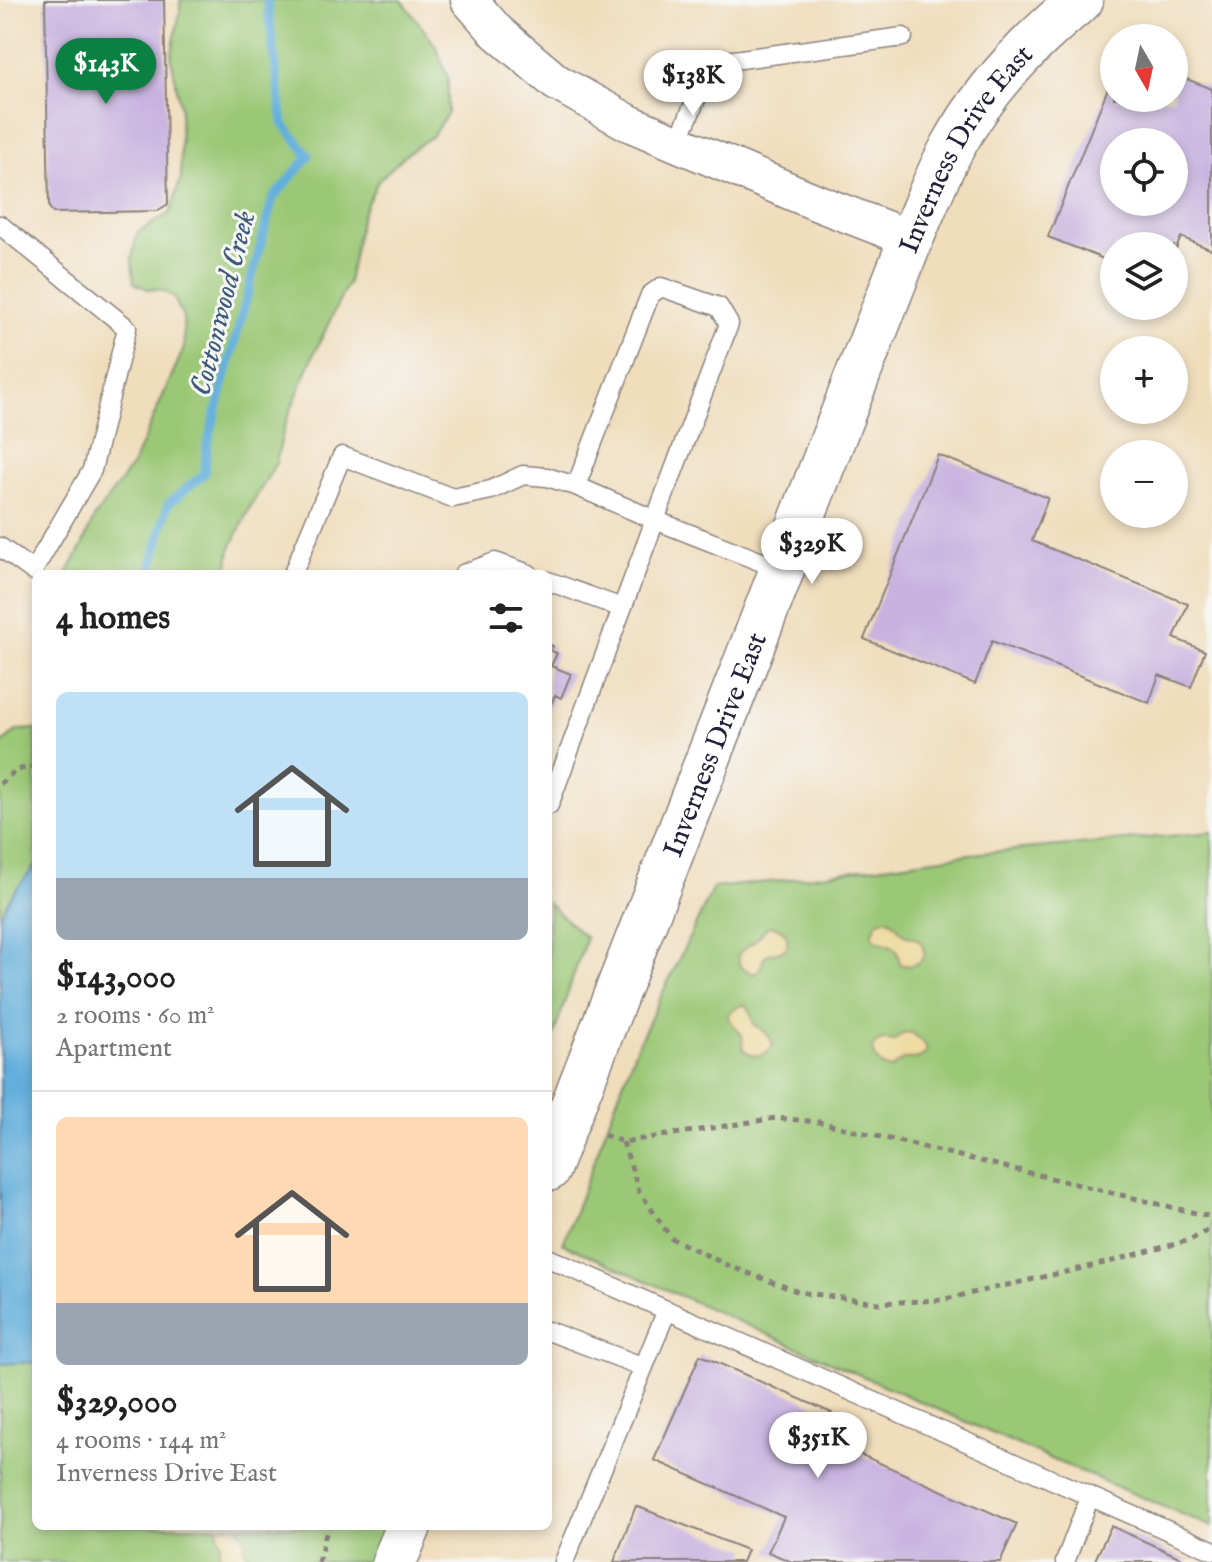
<!DOCTYPE html>
<html lang="en">
<head>
<meta charset="utf-8">
<style>
	:root { --surface:#fff; --page:#f6f6f6; --text:#222; --muted:#767676; --line:#e0e0e0; --accent:#0b8043 }
	body { margin:0; font-family:"IM FELL English",serif; background:var(--page); color:var(--text); height:100vh; display:flex; flex-direction:column; font-size:30px; white-space:nowrap }
	* { box-sizing:border-box; margin:0 }
	p { font-size:26px; color:var(--muted) }
	.icon { flex:none; width:44px; height:44px; fill:none; stroke:currentColor; stroke-width:2; stroke-linecap:round; stroke-linejoin:round }
	.map { position:relative; flex:1; overflow:hidden }
	.panel { position:absolute; left:32px; top:570px; width:520px; height:960px; display:flex; flex-direction:column; background:var(--surface); border-radius:12px; box-shadow:0 4px 12px #0003 }
	.panel>* { flex:none }
	.needle { width:52px; rotate:171deg }
	.buttons { position:absolute; left:1100px; top:24px; display:grid; gap:16px }
	.buttons a { display:grid; place-items:center; width:88px; height:88px; border-radius:50%; background:var(--surface); box-shadow:0 4px 12px #0003; font-size:40px }
	.price { position:absolute; translate:-50% -68px; padding:0 18px; border-radius:28px; background:#fff; color:#222; font-size:26px; line-height:52px; filter:drop-shadow(0 2px 4px #0008) }
	.price::after { content:''; position:absolute; left:50%; top:48px; width:24px; height:18px; margin-left:-12px; background:inherit; clip-path:polygon(0 0,100% 0,50% 100%) }
	.price.current { background:var(--accent); color:#fff }
	ul { padding:0; list-style:none }
	li { display:grid; align-content:center; gap:16px; height:424px; padding:0 24px }
	li+li { border-top:2px solid var(--line) }
	li span { display:grid; place-items:center; height:248px; border-radius:12px; color:#555 }
	li>.icon { margin-inline-start:auto }
	span .icon { width:144px; height:144px; fill:#fffc; stroke-width:1 }
	li b { font-size:34px }
	h2 { display:flex; justify-content:space-between; align-items:center; height:96px; padding:0 24px; font-size:34px }
	.map>svg:first-child { display:block }
</style>
</head>
<body>
<div class="map">
<svg width="1212" height="1562" viewBox="0 0 1212 1562">
	<rect width="100%" height="100%" fill="#f6f6f2"/>
	<filter id="ink" filterUnits="userSpaceOnUse"><feTurbulence type="fractalNoise" baseFrequency=".0125" numOctaves="2"/><feDisplacementMap in="SourceGraphic" scale="16" xChannelSelector="R" yChannelSelector="G"/><feConvolveMatrix kernelMatrix="1 2 1 2 8 2 1 2 1" color-interpolation-filters="sRGB"/></filter>
	<filter id="wash" filterUnits="userSpaceOnUse"><feTurbulence type="fractalNoise" baseFrequency=".006" numOctaves="4" result="noise"/><feDisplacementMap in="SourceGraphic" scale="32" xChannelSelector="R" yChannelSelector="G"/><feGaussianBlur stdDeviation="1.8" result="paint"/><feColorMatrix in="noise" values="0 0 0 0 0 0 0 0 0 0 0 0 0 0 0 0 0 1.4 0 .05"/><feComposite in="paint" operator="in"/></filter>
	<g filter="url(#wash)">
		<rect width="100%" height="100%" fill="#f0ddbc"/>
		<path fill="#9bc876" stroke="#5e7558" stroke-width="2" d="M180 0H402L435 45 448 78V113L432 136 405 155 378 181 361 216 348 283 313 356 285 424 276 463 249 509 230 550 227 574H67L83 544 94 518 133 464 184 348 183 317 173 296 162 290 148 289 134 283 132 259 137 233 170 213 181 177 180 105 171 57 180 12Z
			M36 729V1526H400L389 1562H0V745L18 730Z
			M1212 832V1527L1037 1453 563 1244 635 1051 713 888 777 881 970 854Z
			M548 903 586 938 548 1052Z"/>
		<path fill="#eeda9e" stroke="#887e6c" stroke-width="2" d="M887 918C896 922 897 930 906 935 913 939 918 937 922 945 930 961 912 969 900 964 896 939 890 949 873 938V933L877 922Z
			M774 926C786 931 790 936 786 949 780 952 774 952 768 954 760 958 765 968 754 974L740 967 738 955 741 951 756 940 767 927Z
			M741 1005 747 1006 750 1010 754 1024C763 1030 769 1033 773 1044 769 1053 761 1057 751 1055L743 1049 742 1035 728 1018 729 1013Z
			M911 1032 924 1043 927 1051C920 1061 916 1058 906 1059 900 1060 895 1065 891 1069 878 1066 874 1059 873 1047 878 1039 885 1039 894 1041L902 1034Z
			M218 1526H237L245 1539V1549L248 1556 261 1562H218L221 1542 218 1534Z"/>
		<path fill="#64afdc" stroke="#43688c" stroke-width="2" d="M36 865V1362L0 1364V915L12 894Z"/>
		<g fill="none" stroke-linecap="round" stroke-linejoin="round">
			<path stroke="#64afdc" stroke-width="9" d="M150 574 168 504 204 474 207 446 273 198 309 156 283 123 267 0"/>
		</g>
		<g id="blocks">
			<path fill="#c8b3e0" fill-rule="evenodd" d="M45 0H164L168 204 157 211 53 213 49 207Z
				M1114 73V98H1174V74L1212 89V250L1181 237 1174 254V246H1114V263L1048 237ZM1114 142H1174V202H1114Z
				M938 455 1048 498 1032 541 1188 604 1174 638 1205 651 1191 687 1159 675 1149 703 992 641 975 684 864 639Z
				M548 644 553 646 551 651 557 653 551 666 571 674 561 698 555 695 548 711Z
				M700 1355 832 1413 821 1437 1017 1524 1000 1562H792L768 1552 784 1517 654 1460Z
				M636 1506 747 1550 742 1562H614Z
				M1111 1526 1190 1562H1094Z"/>
		</g>
	</g>
	<g filter="url(#ink)">
		<use href="#blocks" fill-opacity="0" stroke="#89807c" stroke-width="2"/>
		<g fill="none" stroke-linecap="round" stroke-linejoin="round">
			<g stroke="#89807c" stroke-width="21">
				<path id="service" d="M677 143 712 63 903 37
					M0 225 127 328 92 470 33 571 0 547
					M661 287 719 307 729 324 655 520 576 486 650 295Z
					M293 573 342 456 453 498 491 490 523 475 547 477 576 486
					M463 574 495 562 529 574
					M548 581 622 608
					M549 805 655 520 782 570
					M548 1258 1212 1550
					M548 1331 644 1367
					M564 1562 667 1310
					M1065 1562 1090 1496"/>
			</g>
			<g stroke="#89807c" stroke-width="39">
				<path id="minor" d="M469 0 497 32 556 82 629 123 818 203 911 239"/>
			</g>
			<g stroke="#89807c" stroke-width="47">
				<g id="secondary">
					<path id="s1" d="M548 1169 911 239C924 209 936 177 952 148 984 89 1029 42 1081 0"/>
					<path d="M394 1562 409 1526"/>
				</g>
			</g>
			<path stroke="#89807c" stroke-width="5" stroke-dasharray="6 6" stroke-linecap="butt" d="M0 784 16 770 36 766
				M604 1135 623 1142 776 1118 819 1122 1212 1217
				M623 1142 639 1191 671 1238 729 1266 799 1292 879 1303 941 1300 1105 1263 1190 1240 1212 1228
				M318 1562 328 1526"/>
			<use href="#service" stroke="#fff" stroke-width="18"/>
			<use href="#minor" stroke="#fff" stroke-width="36"/>
			<use href="#secondary" stroke="#fff" stroke-width="44"/>
		</g>
	</g>
	<g text-anchor="middle" stroke-width="6" stroke-linejoin="round" paint-order="stroke">
		<g font-size="28" fill="#22223b" stroke="#f6f6f2">
			<text dy="10" stroke="none"><textPath href="#s1" startOffset="1104">Inverness Drive East</textPath></text>
			<text dy="10" stroke="none"><textPath href="#s1" startOffset="456">Inverness Drive East</textPath></text>
		</g>
		<g font-size="30" font-style="italic" fill="#3c5a7b" stroke="#f6f6f2">
			<text transform="translate(222 303) rotate(-76)" y="10">Cottonwood Creek</text>
		</g>
	</g>
</svg>
<div class="buttons">
<a><svg class="needle" viewBox="-14 -14 28 28"><path d="M0-13l5 13h-10z" fill="#e53935"/><path d="M0 13l5-13h-10z" fill="#767676"/></svg></a>
<a><svg class="icon" aria-label="locate" viewBox="0 0 24 24"><circle cx="12" cy="12" r="6"/><path d="M12 2v4M12 18v4M2 12h4M18 12h4"/></svg></a>
<a><svg class="icon" aria-label="layers" viewBox="0 0 24 24"><path d="M12 4l9 5-9 5-9-5zM3 14l9 5 9-5"/></svg></a>
<a>+</a>
<a>−</a>
</div>
<b class="price current" style="left:106px;top:106px">$143K</b>
<b class="price" style="left:693px;top:118px">$138K</b>
<b class="price" style="left:812px;top:586px">$329K</b>
<b class="price" style="left:818px;top:1480px">$351K</b>
<section class="panel">
<h2>4 homes<svg class="icon" aria-label="filters" viewBox="0 0 24 24"><path d="M4 7h16M4 17h16"/><circle cx="9" cy="7" r="2"/><circle cx="15" cy="17" r="2"/></svg></h2>
<ul>
<li><span style="background:linear-gradient(#bfe0f5 75%,#9aa5b1 0)"><svg class="icon" aria-label="home" viewBox="0 0 24 24"><path d="M3 11l9-7 9 7M6 9v11h12V9"/></svg></span><div><b>$143,000</b><p>2 rooms · 60 m²</p><p>Apartment</p></div></li>
<li><span style="background:linear-gradient(#ffd9b3 75%,#9aa5b1 0)"><svg class="icon" aria-label="home" viewBox="0 0 24 24"><path d="M3 11l9-7 9 7M6 9v11h12V9"/></svg></span><div><b>$329,000</b><p>4 rooms · 144 m²</p><p>Inverness Drive East</p></div></li>
</ul>
</section>
</div>
</body>
</html>
